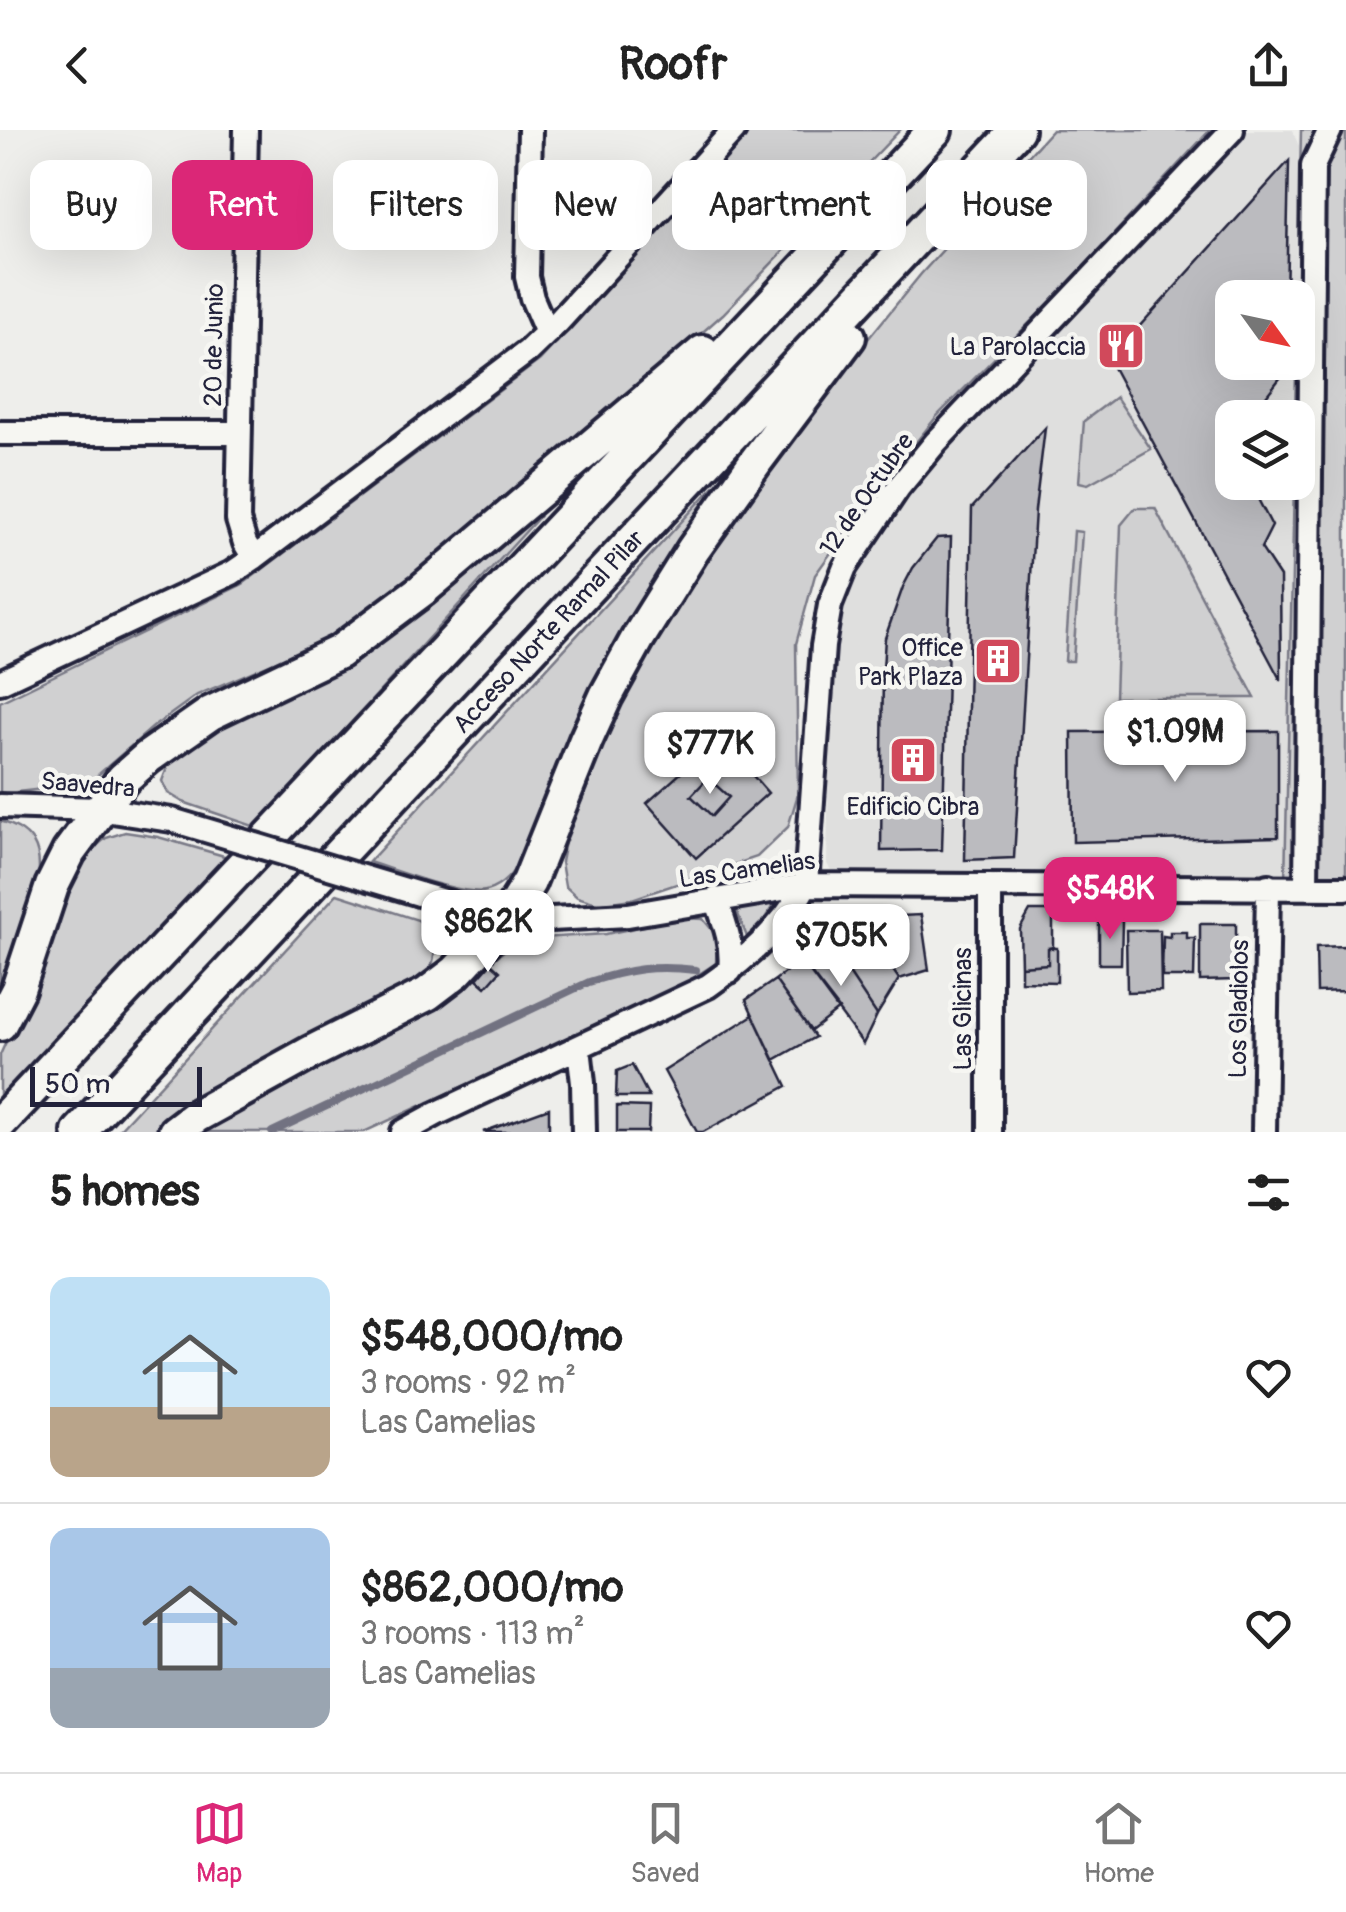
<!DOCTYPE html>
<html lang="en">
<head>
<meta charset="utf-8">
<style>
	:root { --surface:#fff; --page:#f2f2f2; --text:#222; --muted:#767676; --line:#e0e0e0; --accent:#db2777 }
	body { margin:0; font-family:Pangolin,sans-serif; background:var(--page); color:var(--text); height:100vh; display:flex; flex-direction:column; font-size:38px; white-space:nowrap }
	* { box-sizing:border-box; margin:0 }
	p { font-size:32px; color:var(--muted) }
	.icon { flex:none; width:55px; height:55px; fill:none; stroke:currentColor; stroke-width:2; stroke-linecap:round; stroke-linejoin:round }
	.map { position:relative; height:1002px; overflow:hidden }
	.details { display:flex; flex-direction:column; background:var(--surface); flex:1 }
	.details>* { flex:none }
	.guide { position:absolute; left:30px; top:30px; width:1288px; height:90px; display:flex; gap:20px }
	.needle { width:65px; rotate:123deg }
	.tools { position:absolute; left:1215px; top:150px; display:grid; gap:20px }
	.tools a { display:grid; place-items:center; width:100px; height:100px; border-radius:20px; background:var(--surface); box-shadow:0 10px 40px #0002; font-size:50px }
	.scale { position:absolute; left:30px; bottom:25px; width:172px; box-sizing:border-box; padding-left:10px; border:5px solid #22223b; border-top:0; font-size:28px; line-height:35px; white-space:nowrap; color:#22223b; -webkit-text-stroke:8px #f6f6f2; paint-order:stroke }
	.price { position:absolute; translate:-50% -85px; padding:0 22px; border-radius:20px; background:#fff; color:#222; font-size:32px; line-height:65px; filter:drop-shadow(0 2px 5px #0008) }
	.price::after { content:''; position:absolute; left:50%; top:60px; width:30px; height:22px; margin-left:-15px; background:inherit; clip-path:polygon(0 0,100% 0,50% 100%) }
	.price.active { background:var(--accent); color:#fff }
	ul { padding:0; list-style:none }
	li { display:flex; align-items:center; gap:30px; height:250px; padding:0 50px }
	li+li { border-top:2px solid var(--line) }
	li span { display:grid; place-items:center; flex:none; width:280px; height:200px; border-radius:20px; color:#555 }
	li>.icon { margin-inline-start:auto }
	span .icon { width:120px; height:120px; fill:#fffc; stroke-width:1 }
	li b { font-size:42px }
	h2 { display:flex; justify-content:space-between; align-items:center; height:120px; padding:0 50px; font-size:42px }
	.tag { padding:0 35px; border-radius:20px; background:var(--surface); box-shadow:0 10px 40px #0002; font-size:35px; line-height:90px }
	.tag.active { background:var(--accent); color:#fff }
	header { display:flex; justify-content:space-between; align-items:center; height:130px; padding:0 50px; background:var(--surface); font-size:45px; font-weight:800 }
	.tab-bar { display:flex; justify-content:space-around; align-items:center; height:140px; border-top:2px solid var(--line); background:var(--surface); font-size:28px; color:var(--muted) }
	.tab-bar a { display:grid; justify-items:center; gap:5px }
	.tab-bar .active { color:var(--accent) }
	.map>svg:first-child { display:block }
</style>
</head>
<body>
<header><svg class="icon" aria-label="back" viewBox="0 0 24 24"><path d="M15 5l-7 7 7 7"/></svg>Roofr<svg class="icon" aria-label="share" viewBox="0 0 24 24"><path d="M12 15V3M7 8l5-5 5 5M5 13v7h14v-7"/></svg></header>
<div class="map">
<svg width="1346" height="1002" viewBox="0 0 1346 1002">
	<rect width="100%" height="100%" fill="#eeeeeb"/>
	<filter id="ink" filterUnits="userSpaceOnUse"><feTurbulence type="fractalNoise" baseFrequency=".01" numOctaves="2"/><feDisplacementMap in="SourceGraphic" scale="20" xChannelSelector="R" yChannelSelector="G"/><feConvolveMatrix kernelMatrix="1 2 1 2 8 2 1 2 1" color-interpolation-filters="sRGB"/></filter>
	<g filter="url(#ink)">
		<path fill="#dfdfde" d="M1247 0H1292L1299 16 1296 167 1232 168V232L1295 233 1294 287 1232 288V352L1293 353 1285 751 836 748 827 734 831 516 846 456 942 319Z"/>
		<path fill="#d0d0d1" stroke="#797986" stroke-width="2.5" d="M750 0H900L723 184 461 417 343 503 197 565 153 597 92 650 69 656 0 664V572L243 454 540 230Z
			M1052 0H1210L1063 159 937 286 860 382 815 445 796 514 798 664 788 697 757 727 632 769 600 774 577 767 565 756 561 732 568 696 605 602 642 526 694 445 837 247 921 144Z
			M1301 0H1346V751H1285L1294 353 1298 352V288L1295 287Z
			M1116 267 1151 319 1088 354 1079 352 1084 291Z
			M727 342 733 348 527 723C516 738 505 756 486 761 466 767 392 739 369 732Z
			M1135 378H1155L1255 568H1115L1121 395Z
			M530 385 539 387 256 697 183 672 168 663 162 651 168 635 178 621Z
			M1074 401 1082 402 1073 531H1065Z
			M0 691C13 695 25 700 33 712 54 746 14 823 0 857Z
			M125 702 158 707 231 728 0 968V925L33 853 73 745 88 723 106 708Z
			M337 764 418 790 428 799 436 814 433 832 425 847 161 1002H117Z
			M774 774 764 790 747 807 736 779Z
			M682 788 703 789 717 806 716 833 681 856 364 1002H195L307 932 388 904 446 867 510 816 525 809 606 804Z"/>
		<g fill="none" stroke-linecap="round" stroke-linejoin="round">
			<path stroke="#727281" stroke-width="8" d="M272 1002 589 852C630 839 653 835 696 840"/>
		</g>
		<path fill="#bbbbbf" stroke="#22223b" stroke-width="2.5" d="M1289 31 1286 168H1232V232H1285L1284 243 1249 288H1232V352H1266L1259 371 1272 396 1261 418 1280 447 1281 551 1109 230Z
			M1045 298 1035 380 1014 728 965 730 972 378Z
			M951 407 942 720 881 721 883 539 885 508 903 457 913 438 937 408Z
			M1278 601V707L1073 712 1072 602Z
			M720 608 768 663 696 728 647 673Z
			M708 648 729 667 712 686 691 666Z
			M1030 781H1053V817L1048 818V834L1021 836 1020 799Z
			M921 785 929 840 899 849 857 788Z
			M857 788 899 849 877 885 827 810Z
			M1099 790H1122L1121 834H1099Z
			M1200 794H1236V850L1200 851Z
			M1126 800H1160L1161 861 1127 862Z
			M1170 802H1187V808H1195L1194 847H1162L1163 806 1170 807Z
			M827 810 877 885 863 914 801 830Z
			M1346 816V861L1317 862 1316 817Z
			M1048 818H1057V852L1021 851V836L1048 834Z
			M801 830 839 879 811 901 775 850Z
			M491 833 500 841 486 857 477 849Z
			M775 850 815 907 774 930 746 870Z
			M753 885 787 956 703 1002H697L664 941Z
			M632 935 649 967H616L617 941Z
			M617 976 649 977 648 1002H617Z
			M549 978V1002H483Z"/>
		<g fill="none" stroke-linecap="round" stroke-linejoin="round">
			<g stroke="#22223b" stroke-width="30">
				<path id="minor" d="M246 0 238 390 245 413 254 428
					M530 0 527 147 532 168 547 203
					M0 303H238
					M0 552 232 443 254 428 528 221 558 192 734 0
					M0 676 99 679 172 690
					M990 757V1002
					M1306 757 1313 36 1330 0
					M419 764 506 789 532 790 628 785 806 755 1346 758
					M716 769C725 794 733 814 730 841
					M579 918 583 953 584 1002
					M403 1002 436 984 708 856C747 829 783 797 806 755L823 516 830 475 845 437 898 358 936 312 1232 0
					M1264 1002 1268 756"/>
			</g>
			<g stroke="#22223b" stroke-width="40">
				<path id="highway" d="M0 894 18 859 52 756 69 722 123 649 148 627 211 583 339 522 422 460 703 222
					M0 993 935 0
					M79 1002 1017 0
					M175 1002 196 986 312 922 427 864 456 842 506 789 529 752 586 610 606 566 638 508 693 420 756 331 849 207"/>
			</g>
			<use href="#minor" stroke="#f6f6f2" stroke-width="22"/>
			<use href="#highway" stroke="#f6f6f2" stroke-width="32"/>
			<g stroke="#22223b" stroke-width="30" stroke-linecap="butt">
				<path id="minor-bridge" d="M172 690 419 764"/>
			</g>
			<use href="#minor-bridge" stroke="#f6f6f2" stroke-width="22"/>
		</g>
	</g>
	<defs>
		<g id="restaurant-square" transform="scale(2.5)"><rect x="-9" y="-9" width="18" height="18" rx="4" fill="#d1495b" stroke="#f6f6f2"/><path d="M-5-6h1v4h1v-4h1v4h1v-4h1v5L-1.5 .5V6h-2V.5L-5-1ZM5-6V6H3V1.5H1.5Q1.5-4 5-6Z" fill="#fff"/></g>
		<g id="building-square" transform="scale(2.5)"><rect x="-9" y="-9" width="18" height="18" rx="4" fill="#d1495b" stroke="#f6f6f2"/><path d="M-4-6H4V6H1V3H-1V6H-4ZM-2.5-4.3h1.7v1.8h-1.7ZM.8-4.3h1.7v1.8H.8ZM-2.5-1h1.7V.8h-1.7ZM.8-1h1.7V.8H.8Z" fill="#fff"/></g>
	</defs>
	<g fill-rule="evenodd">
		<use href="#restaurant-square" x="1121" y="216"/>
		<use href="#building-square" x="998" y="531"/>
		<use href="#building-square" x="913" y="630"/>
	</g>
	<g text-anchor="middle" stroke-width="9" stroke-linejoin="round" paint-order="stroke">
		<g font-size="25" fill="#22223b" stroke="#f6f6f2">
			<text transform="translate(213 215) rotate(-89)" y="9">20 de Junio</text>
			<text transform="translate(866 364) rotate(-55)" y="9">12 de Octubre</text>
			<text transform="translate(548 501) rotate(-47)" y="9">Acceso Norte Ramal Pilar</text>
			<text transform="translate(88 654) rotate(5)" y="9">Saavedra</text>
			<text transform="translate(747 739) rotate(-8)" y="9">Las Camelias</text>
			<text transform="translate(962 879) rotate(-90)" y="9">Las Glicinas</text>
			<text transform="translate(1238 879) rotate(-89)" y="9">Los Gladiolos</text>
		</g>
		<g font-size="25" fill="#22223b" stroke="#f6f6f2" text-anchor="end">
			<text x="1086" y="225">La Parolaccia</text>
			<text x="963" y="526">Office<tspan x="963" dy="29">Park Plaza</tspan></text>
			<text x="913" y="685" text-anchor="middle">Edificio Cibra</text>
		</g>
	</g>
</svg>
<div class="tools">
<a><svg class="needle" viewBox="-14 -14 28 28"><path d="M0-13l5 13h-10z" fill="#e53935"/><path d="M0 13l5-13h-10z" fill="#767676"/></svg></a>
<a><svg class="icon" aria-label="layers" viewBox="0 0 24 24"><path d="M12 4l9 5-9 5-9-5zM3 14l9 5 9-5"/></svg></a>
</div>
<div class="scale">50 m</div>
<b class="price" style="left:1175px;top:655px">$1.09M</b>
<b class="price" style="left:710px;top:667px">$777K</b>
<b class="price active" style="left:1110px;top:812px">$548K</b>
<b class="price" style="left:488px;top:845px">$862K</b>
<b class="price" style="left:841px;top:859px">$705K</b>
<div class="guide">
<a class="tag">Buy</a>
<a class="tag active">Rent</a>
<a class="tag">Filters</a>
<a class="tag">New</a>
<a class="tag">Apartment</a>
<a class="tag">House</a>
</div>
</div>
<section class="details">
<h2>5 homes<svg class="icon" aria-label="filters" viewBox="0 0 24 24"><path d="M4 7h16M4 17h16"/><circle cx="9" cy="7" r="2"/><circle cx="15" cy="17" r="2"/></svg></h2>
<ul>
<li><span style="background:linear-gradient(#bfe0f5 65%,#b9a48a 0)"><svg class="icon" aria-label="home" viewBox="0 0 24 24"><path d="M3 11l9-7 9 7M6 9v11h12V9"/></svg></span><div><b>$548,000/mo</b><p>3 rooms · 92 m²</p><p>Las Camelias</p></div><svg class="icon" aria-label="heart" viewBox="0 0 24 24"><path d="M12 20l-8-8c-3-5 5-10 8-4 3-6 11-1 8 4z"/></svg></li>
<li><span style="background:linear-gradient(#a9c7e8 70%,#9aa5b1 0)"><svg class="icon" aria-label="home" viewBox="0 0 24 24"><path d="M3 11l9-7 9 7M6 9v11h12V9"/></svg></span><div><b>$862,000/mo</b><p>3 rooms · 113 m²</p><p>Las Camelias</p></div><svg class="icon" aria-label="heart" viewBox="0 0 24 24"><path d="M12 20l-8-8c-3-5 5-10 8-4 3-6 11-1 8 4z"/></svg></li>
</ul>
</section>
<nav class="tab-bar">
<a class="active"><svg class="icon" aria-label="map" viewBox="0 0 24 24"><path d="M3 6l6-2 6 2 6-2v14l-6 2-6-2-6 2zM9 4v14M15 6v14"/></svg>Map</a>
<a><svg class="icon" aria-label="saved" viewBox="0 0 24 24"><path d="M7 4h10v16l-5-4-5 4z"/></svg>Saved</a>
<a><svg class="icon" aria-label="home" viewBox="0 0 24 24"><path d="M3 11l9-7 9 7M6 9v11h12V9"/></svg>Home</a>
</nav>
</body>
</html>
